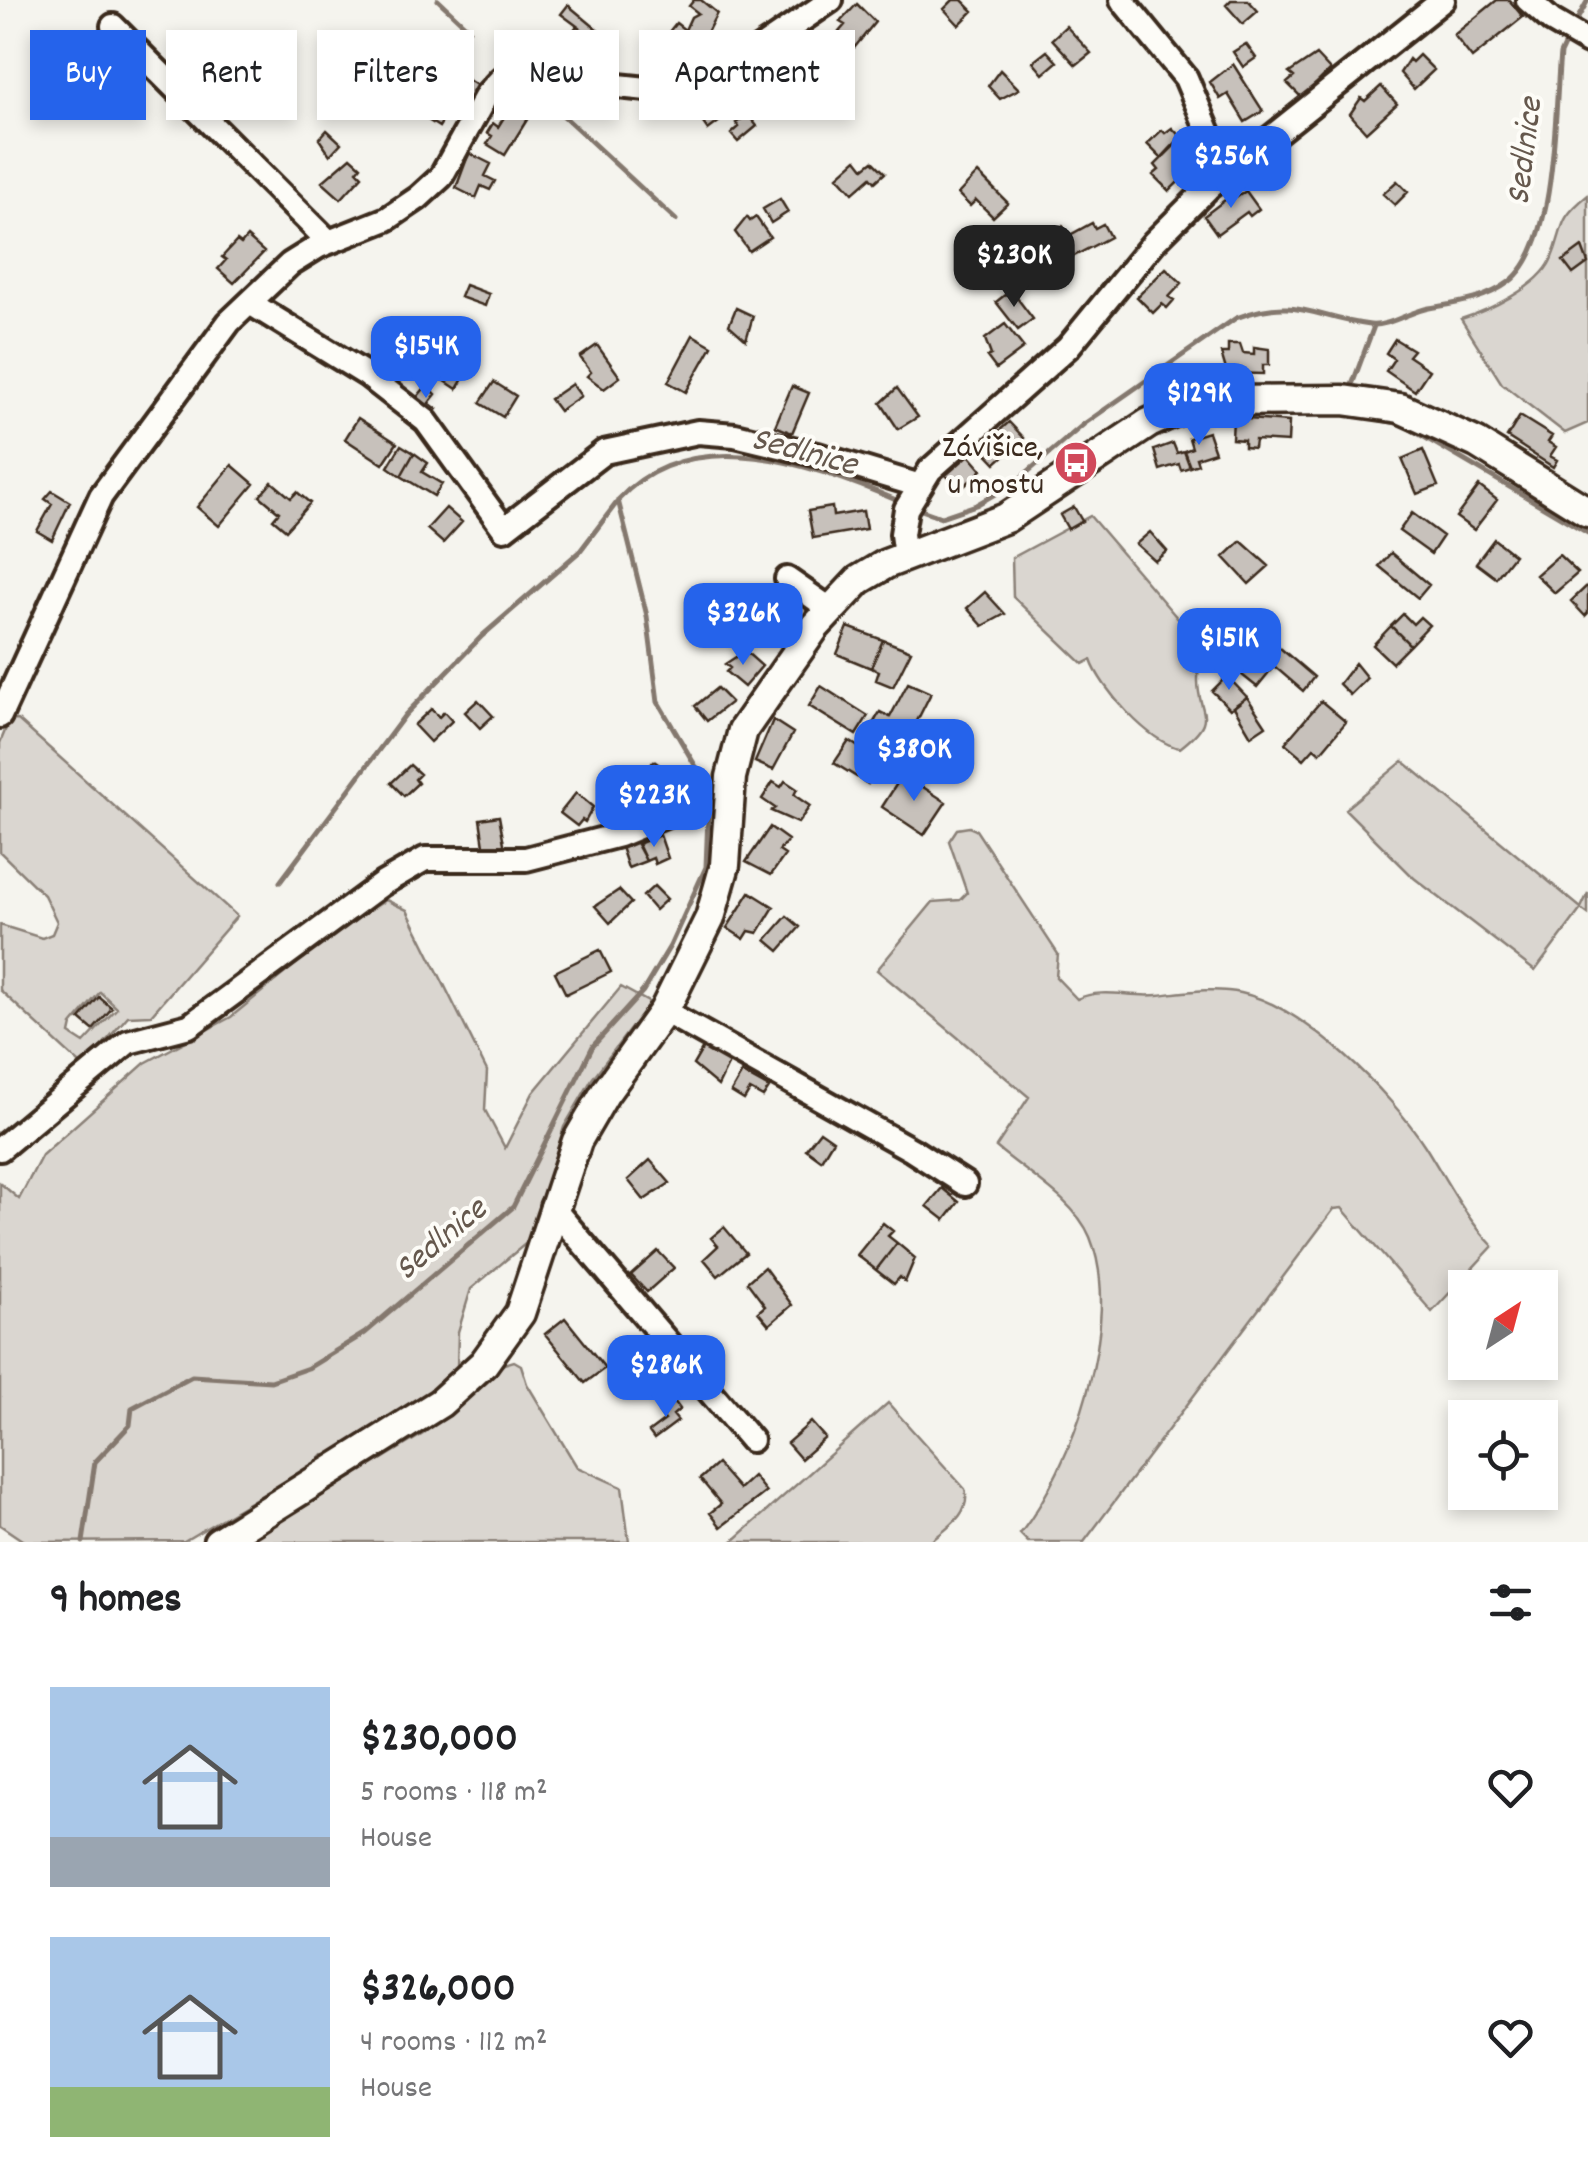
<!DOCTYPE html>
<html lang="en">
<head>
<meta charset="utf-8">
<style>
	:root { --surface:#fff; --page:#f6f6f6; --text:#202124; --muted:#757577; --accent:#2563eb }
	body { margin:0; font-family:Dekko,sans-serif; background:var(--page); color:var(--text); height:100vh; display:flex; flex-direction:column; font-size:38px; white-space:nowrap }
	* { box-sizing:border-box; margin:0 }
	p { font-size:32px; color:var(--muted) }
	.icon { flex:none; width:55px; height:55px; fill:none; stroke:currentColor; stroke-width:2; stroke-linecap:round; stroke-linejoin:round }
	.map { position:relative; height:1542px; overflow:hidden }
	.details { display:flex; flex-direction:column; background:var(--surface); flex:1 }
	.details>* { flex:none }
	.hud { position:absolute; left:30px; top:30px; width:1000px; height:90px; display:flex; gap:20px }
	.needle { width:65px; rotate:36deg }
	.controls { position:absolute; left:1448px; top:1270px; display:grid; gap:20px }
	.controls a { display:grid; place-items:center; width:110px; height:110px; border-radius:0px; background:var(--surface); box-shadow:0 5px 15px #0003; font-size:50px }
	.price { position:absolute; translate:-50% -85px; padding:0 22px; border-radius:20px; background:var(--accent); color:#fff; font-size:32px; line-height:65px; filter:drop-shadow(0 2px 5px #0008) }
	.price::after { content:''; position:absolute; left:50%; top:60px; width:30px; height:22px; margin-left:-15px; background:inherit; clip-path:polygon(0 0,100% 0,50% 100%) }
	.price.selected { background:#222; color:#fff }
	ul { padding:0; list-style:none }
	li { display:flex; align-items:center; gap:30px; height:250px; padding:0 50px }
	li span { display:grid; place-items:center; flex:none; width:280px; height:200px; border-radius:0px; color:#555 }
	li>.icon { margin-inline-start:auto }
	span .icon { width:120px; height:120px; fill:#fffc; stroke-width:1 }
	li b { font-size:42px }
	h2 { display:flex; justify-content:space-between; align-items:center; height:120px; padding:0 50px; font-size:42px }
	.chip { padding:0 35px; border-radius:0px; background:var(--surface); box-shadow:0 5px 15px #0003; font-size:35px; line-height:90px }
	.chip.selected { background:var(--accent); color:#fff }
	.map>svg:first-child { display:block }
</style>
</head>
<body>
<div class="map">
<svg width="1588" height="1542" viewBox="0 0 1588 1542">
	<rect width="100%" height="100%" fill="#f5f4ee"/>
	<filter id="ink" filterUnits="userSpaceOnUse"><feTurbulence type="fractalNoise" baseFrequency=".01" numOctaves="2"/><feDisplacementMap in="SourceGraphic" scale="20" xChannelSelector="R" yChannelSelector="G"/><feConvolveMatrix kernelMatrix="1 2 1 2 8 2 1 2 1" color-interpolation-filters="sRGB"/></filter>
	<g filter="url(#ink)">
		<path fill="#dad6d0" stroke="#8a8077" stroke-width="2.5" fill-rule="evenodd" d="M1588 195V423L1565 433 1502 384 1461 319C1487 311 1539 287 1551 260 1566 225 1555 222 1588 195Z
			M1090 516 1203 648C1201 658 1198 669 1198 679 1197 715 1221 716 1180 748 1149 743 1100 687 1091 660L1083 664 1013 597 1012 558Z
			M18 720 237 916 151 1015 128 1016 87 1063 80 1064 0 990V925L42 938 52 934 57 922 44 895 0 852V743L9 721ZM100 992 117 1008 84 1043 70 1034 72 1025Z
			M1403 761 1581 908 1588 893V914L1581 909 1535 971 1414 878 1345 809Z
			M969 827 976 830 1058 954 1056 977 1077 999C1103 987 1129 998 1158 995 1184 992 1215 987 1241 993 1305 1007 1390 1092 1425 1146 1447 1181 1464 1216 1493 1246L1432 1312 1342 1208 1334 1209 1084 1542H1028L1020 1534C1073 1466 1124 1321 1090 1237 1075 1200 1025 1172 996 1147L1029 1097 877 970 933 902 960 900 967 893 949 841 957 829Z
			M386 900 407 910 487 1071 485 1110 505 1148 533 1093 621 987 650 1003 592 1079 564 1127 530 1240 471 1289 458 1332 457 1369 418 1404 333 1460 323 1454 313 1465 184 1541 25 1542 0 1525V1183L19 1199 42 1155 145 1063 231 1017 334 933Z
			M514 1361 521 1365 527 1384 577 1467 622 1487 629 1542H246L423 1434 504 1364Z
			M888 1403 965 1489C972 1514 947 1528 930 1542H732Z"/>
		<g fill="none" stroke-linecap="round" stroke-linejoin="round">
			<path stroke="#84786e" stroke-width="5" d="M438 0 469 29
				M1574 25 1588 0
				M556 109 676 220
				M1349 393 1374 326
				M1361 416 1402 424 1588 533
				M913 507 941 517 976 505 1017 481 1084 424 1236 318C1297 295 1313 318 1370 325 1388 327 1411 311 1429 308 1457 303 1485 300 1509 282 1558 245 1554 113 1560 54L1567 39
				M280 882 405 715 482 636 580 551 618 501
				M83 1542 95 1462 130 1425 132 1408 192 1376 271 1381 308 1368 365 1333 513 1207 593 1046 643 991 670 946 706 867 709 789 658 702 647 616 618 500C692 420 817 465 903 503"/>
		</g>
		<path fill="#c7c1bb" stroke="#3b2a1e" stroke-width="2.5" d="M694 0H701L717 13 703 40 699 36 689 49 668 33 676 23 685 30 691 17 698 13 689 6Z
			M953 0H962L973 11 959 25 944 9Z
			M1231 0H1248L1258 11 1243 24 1226 5Z
			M1497 0H1509L1523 17 1472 58 1454 35Z
			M857 4 875 22 855 47 839 32 845 25 840 22Z
			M568 5 598 30 592 37 561 14Z
			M577 26 593 38 568 70 552 56 562 34 567 38Z
			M1066 26 1091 53 1076 65 1052 39Z
			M228 43 256 70 236 91 214 70 220 64 213 58Z
			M1246 44 1256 58 1243 67 1233 52Z
			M1047 51 1057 62 1043 74 1033 62Z
			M1316 55 1330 70 1302 98 1287 83 1294 77 1289 73Z
			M1419 55 1434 70 1414 89 1400 73 1409 59 1412 62Z
			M780 61 794 78 778 93 782 97 775 103 771 98 760 107 746 91Z
			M1233 64 1263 111 1245 122 1228 94 1220 99 1210 82Z
			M1000 70 1019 89 1000 99 988 86Z
			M460 75 478 86 461 115 450 109 439 127 428 120 431 114 422 109 444 82 452 87Z
			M1381 86 1397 104 1366 132 1350 114 1361 98 1365 101Z
			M713 96 732 112 708 130 694 110Z
			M516 98 533 110 505 155 487 144 492 136 487 133 493 123 498 127Z
			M748 115 757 126 738 142 731 134 739 127 736 123Z
			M1172 128 1181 137 1161 158 1147 144 1162 130 1165 133Z
			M327 130 341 143 330 155 319 139Z
			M1176 144 1196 165 1169 191 1153 175 1159 170 1155 165Z
			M469 153 491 164 485 176 495 181 490 190 481 186 476 198 456 188Z
			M351 157 361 166 357 171 362 176 341 199 322 182Z
			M857 159 864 168 873 161 885 173 875 182 871 177 853 193 838 176Z
			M978 173 1008 203 993 217 976 200 970 206 958 194Z
			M1397 181 1408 192 1395 205 1383 194Z
			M1246 191 1259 209 1250 216 1247 212 1217 234 1204 216 1234 193 1237 197Z
			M780 199 788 212 771 223 763 209Z
			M747 217 750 221 756 217 770 237 749 251 735 232Z
			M1092 223 1095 228 1103 224 1110 237 1057 265 1047 248 1042 251 1036 240 1063 226 1068 236Z
			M247 237 264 252 234 283 218 269 226 260 222 257 237 241 241 244Z
			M1582 247 1588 263 1573 274 1563 261Z
			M1166 268 1182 283 1169 297 1174 300 1167 308 1162 304 1153 313 1137 297Z
			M465 285 489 294 485 306 460 297Z
			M1011 290 1033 319 1018 330 996 302Z
			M736 308 753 316 746 340 729 325Z
			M1005 324 1024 348 996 369 987 357 991 355 985 339Z
			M413 330 456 358 442 379 416 363 424 352 406 341Z
			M693 335 712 346 686 392 668 382Z
			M1395 339 1413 350 1408 356 1429 370 1415 391 1386 371 1394 359 1386 353Z
			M1228 344H1240L1243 353 1254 354V347L1269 349V365H1263V374L1227 373 1221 353H1228Z
			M597 345 620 377 604 389 587 376 591 372 580 357Z
			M456 358 470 367 457 389 442 379Z
			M494 382 516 396 503 417 480 403Z
			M572 384 581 396 559 411 550 399Z
			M427 385 436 394 429 403 437 409 430 417 413 402Z
			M792 386 809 393 792 433 775 426Z
			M897 388 918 417 898 429 881 403Z
			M1520 416 1552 436 1548 442 1556 447 1550 456 1557 460 1553 467 1507 437Z
			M358 418 397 443 383 464 345 439Z
			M1233 418 1289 422 1288 442 1255 440 1254 448 1244 447V440L1232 439Z
			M1009 422 1024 438 996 463 981 447Z
			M1208 432 1215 452 1196 458 1198 464 1190 467 1184 451 1192 448 1189 438Z
			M1173 443 1177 453 1184 451 1190 467 1181 470 1179 464 1160 470 1154 450Z
			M401 445 414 453 401 476 388 467Z
			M1423 450 1438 486 1417 494 1402 459Z
			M414 453 428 463 422 472 442 484 434 496 401 476Z
			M969 455 982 470 960 490 946 475Z
			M232 465 254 484 219 526 197 507Z
			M272 482 291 498 297 492 310 503 286 530 273 519 279 512 260 496Z
			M1479 486 1497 500 1474 530 1456 517Z
			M52 491 70 502 52 540 37 531 52 504 45 499Z
			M832 507 833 516 863 511 866 529 813 538 808 511Z
			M1074 507 1082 521 1068 529 1060 515Z
			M446 508 462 522 443 543 427 529Z
			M1412 513 1443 536 1431 554 1399 531Z
			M1150 532 1167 551 1155 561 1136 544Z
			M1494 539 1514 555 1496 578 1476 563Z
			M1241 541 1269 566 1249 584 1224 557Z
			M1391 553 1429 585 1418 598 1379 566Z
			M1559 555 1578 573 1555 593 1536 575Z
			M1588 585V613L1585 616 1571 601Z
			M791 588 813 601 801 619 785 607Z
			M985 592 1005 614 983 626 967 608Z
			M785 607 801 619 785 642 779 638 775 642 767 636 770 632 753 620 760 610 776 620Z
			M1403 614 1413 624 1420 617 1429 625 1410 645 1391 626Z
			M1391 626 1410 645 1392 663 1373 645Z
			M848 627 883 640 871 668 837 654Z
			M1266 636 1314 677 1303 691 1274 666 1257 687 1237 671Z
			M883 640 911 651 893 687 876 680 879 671 871 668Z
			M745 651 762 666 744 687 726 672 730 668 725 664Z
			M1355 663 1367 678 1350 695 1339 684Z
			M1227 676 1247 697 1230 709 1212 691Z
			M908 683 931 693 909 737 874 722 880 712 890 717Z
			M821 686 868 716 856 735 809 706Z
			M717 688 731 702 707 721 695 706Z
			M1247 697 1266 726 1251 736 1234 707Z
			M478 700 493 716 480 728 465 712Z
			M1321 701 1346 722 1320 753 1314 748 1304 759 1285 743Z
			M431 709 439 717 444 712 452 721 430 742 414 725Z
			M773 720 793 733 773 770 755 762Z
			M883 726 911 738 907 748 879 738Z
			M849 741 882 762 868 784 834 763Z
			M654 761 682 782 673 791 662 781 636 808 623 795 626 791 621 786 638 778Z
			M410 765 420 774 415 779 418 783 404 796 391 783Z
			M903 774 946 802 924 835 882 807Z
			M785 781 797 789 794 795 810 806 798 823 771 811 775 808 762 799 773 782 781 787Z
			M576 793 593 807 585 822 582 820 577 826 560 813Z
			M499 816 505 849 485 852 480 819Z
			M770 827 788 840 779 851 785 855 771 875 746 862Z
			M660 835 668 858 655 864 653 858 646 861 638 844Z
			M634 839 646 861 628 868 620 844Z
			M654 886 667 899 655 910 643 896Z
			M619 890 631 903 610 923 595 906Z
			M750 892 774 907 758 933 749 931 744 939 727 928Z
			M787 916 800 927 779 951 766 940Z
			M600 950 611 972 566 994 555 972Z
			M99 997 112 1008 93 1030 80 1019Z
			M704 1046 730 1061 718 1086 693 1065Z
			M742 1073 769 1088 763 1097 750 1090 744 1100 731 1092Z
			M820 1131 833 1140 821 1160 806 1149Z
			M650 1160 670 1183 644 1200 628 1180Z
			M942 1188 959 1202 945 1220 927 1206Z
			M883 1223 893 1231 888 1236 897 1243 876 1270 857 1255Z
			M724 1227 746 1253 718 1276 704 1259 718 1246 711 1238Z
			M897 1243 915 1258 905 1282 900 1277 894 1284 876 1270Z
			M658 1251 674 1268 647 1292 631 1275Z
			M764 1267 792 1305 769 1325 758 1312 765 1306 747 1282Z
			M565 1318 605 1368 585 1383 545 1334Z
			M674 1401 680 1409 673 1415 678 1421 654 1439 649 1432 665 1420 659 1413Z
			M811 1422 825 1438 801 1459 787 1443Z
			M717 1464 739 1489 753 1476 766 1492 721 1527 710 1513 721 1504 700 1479Z"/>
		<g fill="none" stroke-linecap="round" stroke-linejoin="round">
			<g stroke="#3b2a1e" stroke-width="30">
				<path id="minor" d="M1122 0 1186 78 1226 173
					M1528 0 1552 21 1588 42
					M113 26 329 242
					M250 303 367 375 426 421 504 529 604 452 698 432 735 435 818 455 917 485
					M905 556 902 534 906 509 930 470 1068 347 1154 242 1209 187 1443 0
					M787 579 830 609
					M0 716 101 496 229 322 290 264 319 246 387 219 418 198 441 177 487 94 501 79 540 78 657 90 746 58 831 0
					M664 1011 912 1150 965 1184
					M0 1149 128 1042 189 1026 382 884 425 859H526L619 835 665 816
					M552 1207 751 1440"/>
			</g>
			<g stroke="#3b2a1e" stroke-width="35">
				<path id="major" d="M218 1542 440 1403 484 1363 520 1313 577 1141 605 1093 664 1011 710 918 725 865 731 777 743 730 815 627 859 580 886 564 1006 518 1149 423 1187 406 1212 401 1343 400 1400 408 1477 443 1588 512"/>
			</g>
			<use href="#minor" stroke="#fdfcf7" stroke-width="22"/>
			<use href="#major" stroke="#fdfcf7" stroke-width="28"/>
		</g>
	</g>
	<defs>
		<g id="bus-disc" transform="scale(2.25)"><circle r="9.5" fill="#d1495b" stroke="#fdfcf7"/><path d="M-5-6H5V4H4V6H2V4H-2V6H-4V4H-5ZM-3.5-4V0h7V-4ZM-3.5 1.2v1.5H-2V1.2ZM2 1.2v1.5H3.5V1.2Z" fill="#fff"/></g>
	</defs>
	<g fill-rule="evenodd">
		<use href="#bus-disc" x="1076" y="463"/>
	</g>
	<g text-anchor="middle" stroke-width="8" stroke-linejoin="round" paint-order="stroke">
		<g font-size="32" fill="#3b2a1e" stroke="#fdfcf7" text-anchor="end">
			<text x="1044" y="456">Závišice,<tspan x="1044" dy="37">u mostu</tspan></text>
		</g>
		<g font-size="35" font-style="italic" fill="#65584d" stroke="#fdfcf7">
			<text transform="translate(1522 151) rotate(-83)" y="12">Sedlnice</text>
			<text transform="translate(805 449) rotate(15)" y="12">Sedlnice</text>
			<text transform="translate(439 1237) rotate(-40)" y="12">Sedlnice</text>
		</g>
	</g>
</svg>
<div class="controls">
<a><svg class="needle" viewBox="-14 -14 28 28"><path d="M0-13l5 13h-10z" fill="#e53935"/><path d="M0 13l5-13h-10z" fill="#757577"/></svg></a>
<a><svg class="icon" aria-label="locate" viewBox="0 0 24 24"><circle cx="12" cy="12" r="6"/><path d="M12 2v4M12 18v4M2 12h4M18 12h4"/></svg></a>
</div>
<b class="price" style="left:1231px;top:211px">$256K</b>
<b class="price selected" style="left:1014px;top:310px">$230K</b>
<b class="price" style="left:426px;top:401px">$154K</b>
<b class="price" style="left:1199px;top:448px">$129K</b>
<b class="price" style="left:743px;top:668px">$326K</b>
<b class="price" style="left:1229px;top:693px">$151K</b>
<b class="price" style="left:914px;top:804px">$380K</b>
<b class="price" style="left:654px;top:850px">$223K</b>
<b class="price" style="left:666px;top:1420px">$286K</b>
<div class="hud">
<a class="chip selected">Buy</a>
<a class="chip">Rent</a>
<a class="chip">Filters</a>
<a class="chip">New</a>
<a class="chip">Apartment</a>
</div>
</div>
<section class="details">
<h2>9 homes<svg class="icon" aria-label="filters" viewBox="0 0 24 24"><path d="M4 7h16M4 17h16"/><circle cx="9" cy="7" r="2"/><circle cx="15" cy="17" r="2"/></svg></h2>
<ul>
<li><span style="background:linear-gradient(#a9c7e8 75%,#9aa5b1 0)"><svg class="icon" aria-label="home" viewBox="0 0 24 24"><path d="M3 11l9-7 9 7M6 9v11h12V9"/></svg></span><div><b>$230,000</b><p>5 rooms · 118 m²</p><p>House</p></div><svg class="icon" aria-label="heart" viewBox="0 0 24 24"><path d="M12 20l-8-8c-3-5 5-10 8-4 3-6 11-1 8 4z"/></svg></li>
<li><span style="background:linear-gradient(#a9c7e8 75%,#8fb573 0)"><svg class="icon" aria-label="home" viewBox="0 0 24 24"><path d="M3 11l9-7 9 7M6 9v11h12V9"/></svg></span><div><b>$326,000</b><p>4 rooms · 112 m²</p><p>House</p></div><svg class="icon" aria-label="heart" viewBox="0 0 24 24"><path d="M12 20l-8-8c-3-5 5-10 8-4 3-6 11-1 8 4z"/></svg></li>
</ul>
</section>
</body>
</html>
